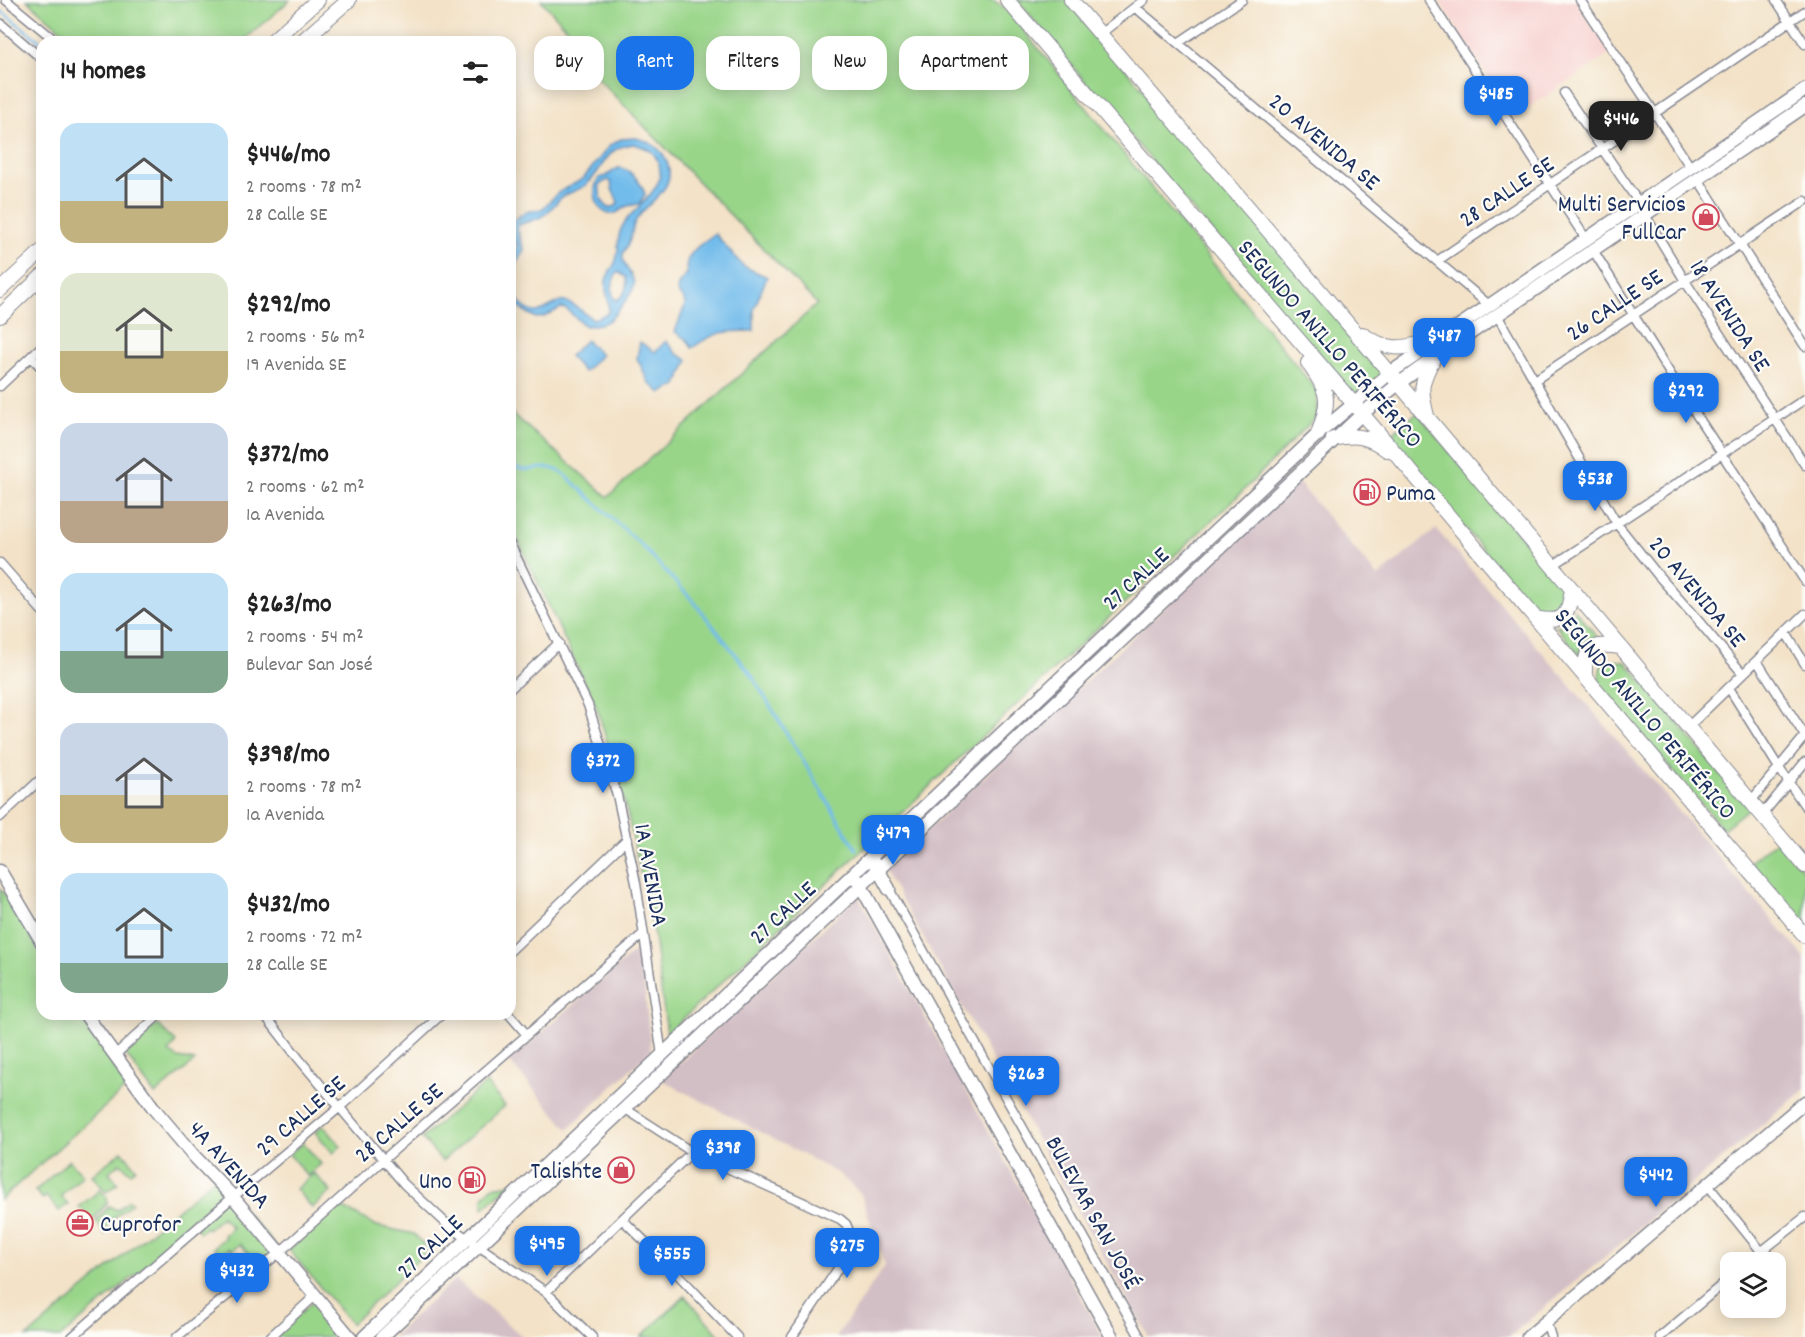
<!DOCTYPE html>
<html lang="en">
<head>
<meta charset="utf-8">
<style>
	:root { --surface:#fff; --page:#f2f2f2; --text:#222; --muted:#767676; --accent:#1a73e8 }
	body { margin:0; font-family:Dekko,sans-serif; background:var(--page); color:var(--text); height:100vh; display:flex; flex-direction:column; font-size:22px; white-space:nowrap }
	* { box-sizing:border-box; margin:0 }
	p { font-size:20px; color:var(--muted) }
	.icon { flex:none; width:33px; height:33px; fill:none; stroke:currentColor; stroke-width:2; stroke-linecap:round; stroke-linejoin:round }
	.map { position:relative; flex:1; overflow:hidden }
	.side { position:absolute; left:36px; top:36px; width:480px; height:984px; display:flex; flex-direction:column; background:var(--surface); border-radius:18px; box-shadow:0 3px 15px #0003 }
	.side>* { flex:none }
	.banner { position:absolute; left:534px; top:36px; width:570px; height:54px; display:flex; gap:12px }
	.tools { position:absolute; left:1720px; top:1252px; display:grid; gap:12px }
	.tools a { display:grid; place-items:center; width:66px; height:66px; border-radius:12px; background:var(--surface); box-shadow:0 3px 15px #0003; font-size:30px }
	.price { position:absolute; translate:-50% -51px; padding:0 14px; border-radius:12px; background:var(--accent); color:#fff; font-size:20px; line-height:39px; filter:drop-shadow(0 2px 3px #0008) }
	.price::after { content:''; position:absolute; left:50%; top:36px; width:18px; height:14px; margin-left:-9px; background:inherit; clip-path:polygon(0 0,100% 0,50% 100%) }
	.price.active { background:#222; color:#fff }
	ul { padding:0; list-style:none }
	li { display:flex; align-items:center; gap:18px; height:150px; padding:0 24px }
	li span { display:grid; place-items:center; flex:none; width:168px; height:120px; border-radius:18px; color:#555 }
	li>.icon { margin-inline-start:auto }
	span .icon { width:72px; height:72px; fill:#fffc; stroke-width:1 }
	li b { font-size:26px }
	h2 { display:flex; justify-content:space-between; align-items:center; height:72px; padding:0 24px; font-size:26px }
	.pill { padding:0 21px; border-radius:18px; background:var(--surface); box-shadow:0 3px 15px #0003; font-size:21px; line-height:54px }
	.pill.active { background:var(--accent); color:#fff }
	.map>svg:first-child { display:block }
</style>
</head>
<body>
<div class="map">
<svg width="1805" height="1337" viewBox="0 0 1805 1337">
	<rect width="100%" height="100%" fill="#fdfcf7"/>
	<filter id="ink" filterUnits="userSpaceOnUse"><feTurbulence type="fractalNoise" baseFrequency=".0167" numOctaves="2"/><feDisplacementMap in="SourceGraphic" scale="12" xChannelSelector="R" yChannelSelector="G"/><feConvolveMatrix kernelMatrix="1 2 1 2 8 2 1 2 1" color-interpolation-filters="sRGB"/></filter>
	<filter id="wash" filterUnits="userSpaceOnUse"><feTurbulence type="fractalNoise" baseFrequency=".008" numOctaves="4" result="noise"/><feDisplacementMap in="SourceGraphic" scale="24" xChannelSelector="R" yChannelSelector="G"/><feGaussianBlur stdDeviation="1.35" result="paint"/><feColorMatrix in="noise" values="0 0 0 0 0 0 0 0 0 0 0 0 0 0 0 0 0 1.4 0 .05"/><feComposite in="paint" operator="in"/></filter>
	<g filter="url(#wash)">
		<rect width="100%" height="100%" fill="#f3e2c7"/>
		<path fill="#f7d0cf" d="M1439 0H1575L1610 54 1514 117Z"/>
		<path fill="#d2bec5" d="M1298 482 1378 577 1436 529 1805 958V1089L1509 1337H1149L885 870Z
			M858 896 1103 1337H836L885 1266 861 1194 839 1174 662 1080Z
			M640 947 651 1050 568 1129 509 1061Z
			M455 1279 523 1337H392Z"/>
		<path fill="#99d589" stroke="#5a8274" stroke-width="1.5" d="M27 0H290L242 42H75Z
			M541 0H993L1007 10 1318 392 1316 417 1241 493 667 1034 653 929 627 812 598 711 510 523V412L608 497 817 304 577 57 585 48Z
			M1017 0H1066L1388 373 1353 401Z
			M1417 413 1562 585C1559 605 1555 613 1533 608L1387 437Z
			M1574 609 1601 641 1587 640 1581 648V657L1555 625C1568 628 1572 622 1574 609Z
			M1612 660 1626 662 1749 808 1723 829 1599 685C1599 673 1598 663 1612 660Z
			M1777 840 1805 872V928L1750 862Z
			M0 888 42 954V1014H80L126 1084V1088L0 1200Z
			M157 1024 176 1042 169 1052 178 1058 195 1061 155 1095 124 1052Z
			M486 1083 505 1106 442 1161 422 1138Z
			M323 1125 341 1146 333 1153 315 1132Z
			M303 1143 321 1164 307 1176 289 1154Z
			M122 1151 136 1168 131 1173 120 1163 109 1172 118 1183 106 1192 92 1175Z
			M69 1160 83 1175 61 1196 68 1204 59 1211 46 1196 43 1199 35 1191Z
			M314 1173 331 1192 312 1208 296 1189Z
			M216 1177 278 1249 241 1281 233 1272 251 1256 240 1244 232 1251 229 1248 221 1255 214 1247 225 1237 224 1235 232 1228 222 1217 208 1229 206 1227 200 1232 195 1227 216 1208 61 1337H27Z
			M512 1184 483 1208V1197L492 1187Z
			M100 1190 107 1197V1203L93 1220 79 1207Z
			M129 1200 132 1203 109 1222 105 1235 96 1221 109 1206 117 1210Z
			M338 1205 377 1226 414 1234 428 1250 351 1324 289 1250Z
			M685 1296 721 1337H641Z
			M314 1301 346 1337H273Z"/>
		<path fill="#72bceb" stroke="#4676a4" stroke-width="1.5" fill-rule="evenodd" d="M636 138C649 141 659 146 665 158 682 190 644 201 634 224 632 230 632 236 629 242 628 246 624 250 623 254 621 266 634 273 634 284 634 293 615 315 608 321 602 325 592 325 585 326L566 309 561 308 544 317 536 318C529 314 521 310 515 304 502 291 514 259 517 243L510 239V223L525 212 542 209 559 192 583 179 610 145 621 139ZM633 144C645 147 654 150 658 162 670 192 627 208 620 232 617 241 619 251 616 260 614 268 607 273 606 281 604 292 611 302 608 313L594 319C584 315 575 303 566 302 556 300 550 308 540 311 534 314 528 310 523 306 512 296 511 275 517 262 519 258 522 254 524 250L517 229 519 225C527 221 537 221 544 215 551 210 555 203 561 198 568 192 578 191 586 185 605 169 604 147 633 144ZM618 272 626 277C628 286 625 298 615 300 610 293 612 278 618 272Z
			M618 168C631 168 641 183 645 194L639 204C634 205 629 205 625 207 620 210 618 214 612 214 595 213 591 190 599 178L606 176ZM608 180 611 182 612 189 618 202 616 206 609 208C601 203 599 193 600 184Z
			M715 234 743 266 767 277 754 309V331C724 331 716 331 692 348L687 340 675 332 685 305 684 299 677 292 678 285 687 273C682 255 702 243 715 234Z
			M586 340 601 355 584 372 569 356Z
			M666 341 677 354 688 360 677 385 661 393 649 383 637 358 640 342 655 352Z"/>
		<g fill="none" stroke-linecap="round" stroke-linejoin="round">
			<path stroke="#72bceb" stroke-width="3" d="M0 10 42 43
				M510 464C526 475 533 467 549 468 554 468 558 471 563 473L640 544 694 602 751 674 856 849"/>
		</g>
	</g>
	<g filter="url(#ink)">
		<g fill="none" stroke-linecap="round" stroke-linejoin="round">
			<g stroke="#878892" stroke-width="11">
				<path id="street" d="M6 0 57 42
					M1429 0 1586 239
					M1580 0 1691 168
					M1776 0 1805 44
					M1135 7 1489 305
					M0 23 42 59
					M1100 34 1144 0
					M1178 43 1242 0
					M1564 93 1639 203
					M1698 179 1805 346
					M1645 215 1685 281 1805 465
					M1593 250 1679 388 1805 581
					M1437 261 1805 11
					M1497 315 1617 524 1657 574 1701 624 1743 674
					M31 357 42 368
					M1535 380 1805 201
					M0 386 42 346
					M510 544 588 705 617 795 636 883 662 1055
					M0 563 42 611
					M1552 566 1805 399
					M1786 633 1805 664
					M1757 661 1805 736
					M1729 688 1779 768 1805 806
					M510 689 559 643
					M1688 727 1805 614
					M1751 801 1805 736
					M1762 815 1805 762
					M0 817 42 778
					M889 889 1140 1337
					M510 951 627 839
					M264 1014 299 1059 404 1184 449 1226 546 1292 592 1337
					M509 1014 527 1035
					M115 1055 160 1014
					M624 1108 692 1152 840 1219 846 1224 849 1231 848 1251 843 1261 792 1337
					M1707 1184 1761 1251
					M623 1220 670 1266 737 1337
					M1747 1263 1805 1217
					M546 1292 692 1152
					M1546 1321 1551 1337
					M72 1337 233 1197 340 1107 442 1014
					M177 1337 280 1252 383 1160 643 934
					M270 1337 315 1296
					M1660 1337 1731 1277"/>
			</g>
			<g stroke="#878892" stroke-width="15">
				<path id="secondary" d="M875 864 889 889
					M0 871 42 942
					M857 879 1112 1337
					M85 1014 155 1110 194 1156 233 1197 350 1337
					M364 1337 1318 434 1390 373 1805 90
					M382 1337 1362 414 1398 384 1434 358 1805 106
					M1528 1337 1805 1102"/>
			</g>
			<g stroke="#878892" stroke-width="16">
				<path id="primary" d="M1007 0 1353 403 1805 936
					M1071 0 1390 373 1805 866
					M271 42 318 0
					M301 42 349 0
					M0 290 42 251
					M0 316 42 276
					M1362 334C1393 355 1405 347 1439 339
					M1308 363C1330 393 1330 400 1318 434
					M1427 416C1420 389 1420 383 1434 358
					M1333 439C1357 434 1368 436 1387 450
					M1536 618C1564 624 1568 616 1572 590
					M1585 677C1584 647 1591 643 1620 647"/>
			</g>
			<use href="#street" stroke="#fff" stroke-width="8"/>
			<use href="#secondary" stroke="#fff" stroke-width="12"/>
			<use href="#primary" stroke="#fff" stroke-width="14"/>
		</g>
	</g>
	<defs>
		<g id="shop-ring" transform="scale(1.35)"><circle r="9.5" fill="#fdfcf7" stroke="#d1495b" stroke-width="1.5"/><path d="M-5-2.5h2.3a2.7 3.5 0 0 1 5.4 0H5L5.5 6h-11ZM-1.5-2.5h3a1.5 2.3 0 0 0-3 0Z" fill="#d1495b"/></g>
		<g id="fuel-ring" transform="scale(1.35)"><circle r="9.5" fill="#fdfcf7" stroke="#d1495b" stroke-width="1.5"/><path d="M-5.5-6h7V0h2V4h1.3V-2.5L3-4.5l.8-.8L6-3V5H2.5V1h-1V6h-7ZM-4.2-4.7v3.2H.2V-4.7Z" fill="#d1495b"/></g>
		<g id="office-ring" transform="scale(1.35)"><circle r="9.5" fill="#fdfcf7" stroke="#d1495b" stroke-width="1.5"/><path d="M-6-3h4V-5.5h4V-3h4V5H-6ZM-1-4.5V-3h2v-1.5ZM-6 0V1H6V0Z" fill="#d1495b"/></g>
	</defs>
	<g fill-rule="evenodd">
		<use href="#shop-ring" x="1706" y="217"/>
		<use href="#fuel-ring" x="1367" y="492"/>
		<use href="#shop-ring" x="621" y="1170"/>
		<use href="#fuel-ring" x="472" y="1180"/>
		<use href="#office-ring" x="80" y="1223"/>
	</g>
	<g text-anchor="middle" stroke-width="4.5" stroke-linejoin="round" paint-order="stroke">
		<g font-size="24" fill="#1b2f5e" stroke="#fdfcf7">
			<text transform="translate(1325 141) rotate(40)" y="8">20 AVENIDA SE</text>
			<text transform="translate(1506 191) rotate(-34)" y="8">28 CALLE SE</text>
			<text transform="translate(1614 304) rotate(-34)" y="8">26 CALLE SE</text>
			<text transform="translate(1731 315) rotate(57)" y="8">18 AVENIDA SE</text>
			<text transform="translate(1331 343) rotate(49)" y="8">SEGUNDO ANILLO PERIFÉRICO</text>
			<text transform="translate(1135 578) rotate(-43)" y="8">27 CALLE</text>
			<text transform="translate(1698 591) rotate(50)" y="8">20 AVENIDA SE</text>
			<text transform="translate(1646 713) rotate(50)" y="8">SEGUNDO ANILLO PERIFÉRICO</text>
			<text transform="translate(652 875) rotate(80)" y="8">1A AVENIDA</text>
			<text transform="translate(782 912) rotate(-43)" y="8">27 CALLE</text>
			<text transform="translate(300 1115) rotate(-41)" y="8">29 CALLE SE</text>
			<text transform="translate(398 1122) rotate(-41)" y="8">28 CALLE SE</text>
			<text transform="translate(230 1164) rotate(48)" y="8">4A AVENIDA</text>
			<text transform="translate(1094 1212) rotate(61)" y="8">BULEVAR SAN JOSÉ</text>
			<text transform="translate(429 1246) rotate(-44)" y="8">27 CALLE</text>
		</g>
		<g font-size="24" fill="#1b2f5e" stroke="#fdfcf7" text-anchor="end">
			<text x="1686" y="211">Multi Servicios<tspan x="1686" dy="28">FullCar</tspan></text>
			<text x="1386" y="500" text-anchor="start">Puma</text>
			<text x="602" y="1178">Talishte</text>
			<text x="452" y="1188">Uno</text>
			<text x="100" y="1231" text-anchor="start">Cuprofor</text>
		</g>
	</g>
</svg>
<div class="tools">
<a><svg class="icon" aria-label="layers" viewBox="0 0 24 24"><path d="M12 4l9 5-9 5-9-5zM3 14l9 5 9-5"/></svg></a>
</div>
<b class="price" style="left:1496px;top:127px">$485</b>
<b class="price active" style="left:1621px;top:152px">$446</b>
<b class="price" style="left:1444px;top:369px">$487</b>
<b class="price" style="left:1686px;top:424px">$292</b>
<b class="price" style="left:1595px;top:512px">$538</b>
<b class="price" style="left:603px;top:794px">$372</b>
<b class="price" style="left:893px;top:866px">$479</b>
<b class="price" style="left:1026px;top:1107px">$263</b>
<b class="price" style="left:723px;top:1181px">$398</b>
<b class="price" style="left:1656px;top:1208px">$442</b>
<b class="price" style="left:547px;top:1277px">$495</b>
<b class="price" style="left:847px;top:1279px">$275</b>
<b class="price" style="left:672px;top:1287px">$555</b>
<b class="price" style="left:237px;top:1304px">$432</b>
<div class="banner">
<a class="pill">Buy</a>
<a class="pill active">Rent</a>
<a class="pill">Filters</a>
<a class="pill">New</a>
<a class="pill">Apartment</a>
</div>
<section class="side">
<h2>14 homes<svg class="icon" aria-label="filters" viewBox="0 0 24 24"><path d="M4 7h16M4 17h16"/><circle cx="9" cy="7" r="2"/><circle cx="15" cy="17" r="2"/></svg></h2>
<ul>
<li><span style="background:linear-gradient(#bfe0f5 65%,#c2b280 0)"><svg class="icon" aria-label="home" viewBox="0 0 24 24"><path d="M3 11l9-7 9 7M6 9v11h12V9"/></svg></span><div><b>$446/mo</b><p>2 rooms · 78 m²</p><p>28 Calle SE</p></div></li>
<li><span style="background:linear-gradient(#dfe7d0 65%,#c2b280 0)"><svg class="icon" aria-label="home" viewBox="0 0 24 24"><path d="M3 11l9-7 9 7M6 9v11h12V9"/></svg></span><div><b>$292/mo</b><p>2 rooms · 56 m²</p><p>19 Avenida SE</p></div></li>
<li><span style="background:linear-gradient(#c9d6e8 65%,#b9a48a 0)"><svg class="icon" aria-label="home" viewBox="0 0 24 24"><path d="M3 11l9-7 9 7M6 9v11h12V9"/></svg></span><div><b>$372/mo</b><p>2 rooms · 62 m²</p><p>1a Avenida</p></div></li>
<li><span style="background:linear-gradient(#bfe0f5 65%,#7fa58c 0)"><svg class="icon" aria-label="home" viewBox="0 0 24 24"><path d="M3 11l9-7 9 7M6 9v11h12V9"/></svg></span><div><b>$263/mo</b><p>2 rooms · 54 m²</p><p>Bulevar San José</p></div></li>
<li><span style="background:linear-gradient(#c9d6e8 60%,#c2b280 0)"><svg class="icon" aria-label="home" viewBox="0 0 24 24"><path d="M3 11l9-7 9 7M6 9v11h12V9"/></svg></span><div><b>$398/mo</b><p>2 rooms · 78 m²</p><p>1a Avenida</p></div></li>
<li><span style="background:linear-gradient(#bfe0f5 75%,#7fa58c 0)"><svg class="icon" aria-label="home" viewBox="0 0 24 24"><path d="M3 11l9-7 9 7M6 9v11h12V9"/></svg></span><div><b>$432/mo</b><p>2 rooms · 72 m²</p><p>28 Calle SE</p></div></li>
</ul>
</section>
</div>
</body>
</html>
